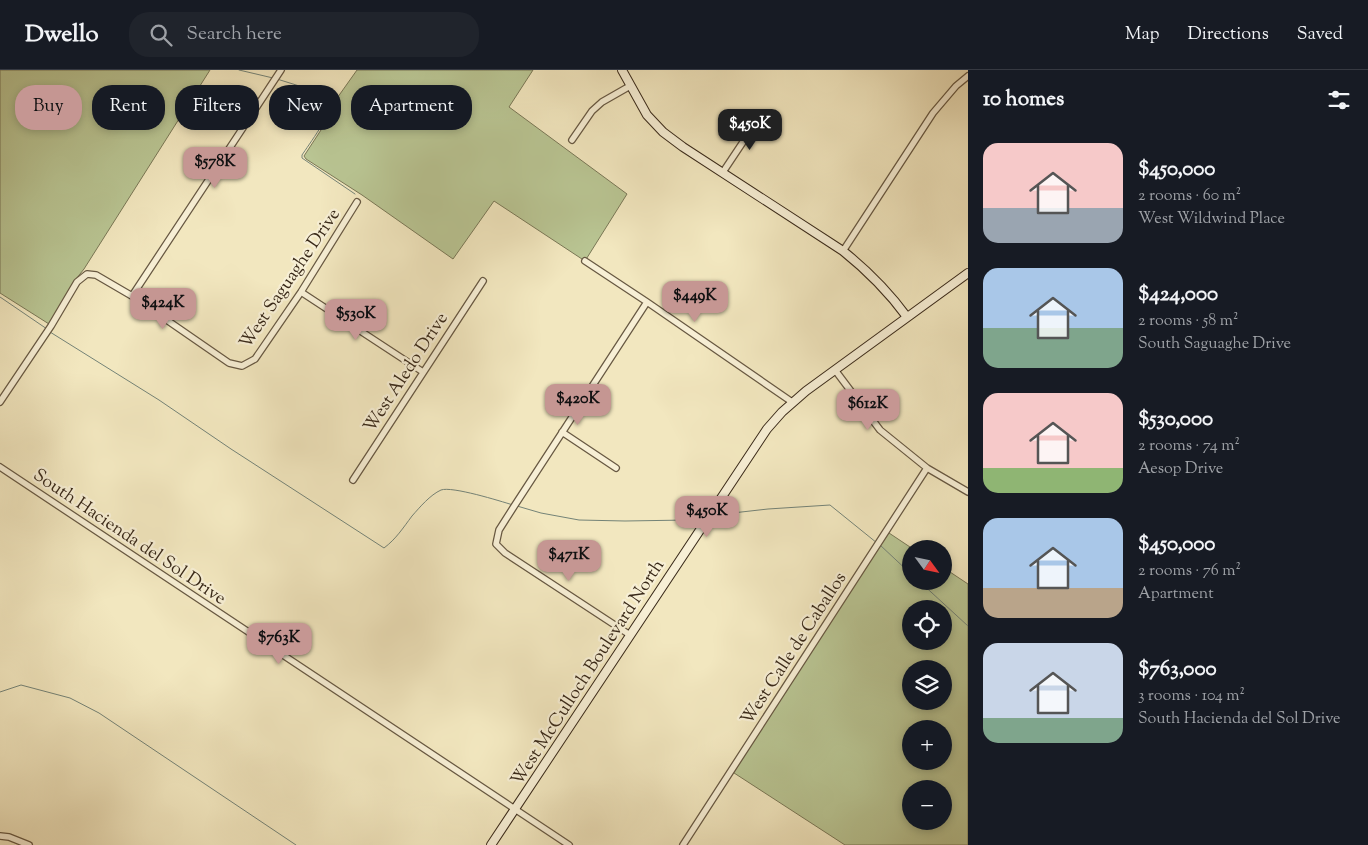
<!DOCTYPE html>
<html lang="en">
<head>
<meta charset="utf-8">
<style>
	:root { --surface:#171b24; --page:#20242c; --text:#f1f3f6; --muted:#9ea1a6; --line:#363941; --accent:#c59692 }
	body { margin:0; font-family:"Sorts Mill Goudy",serif; background:var(--page); color:var(--text); height:100vh; display:flex; flex-direction:column; font-size:19px; white-space:nowrap }
	* { box-sizing:border-box; margin:0 }
	p { font-size:16px; color:var(--muted) }
	.icon { flex:none; width:28px; height:28px; fill:none; stroke:currentColor; stroke-width:2; stroke-linecap:round; stroke-linejoin:round }
	.map { position:relative; flex:1; overflow:hidden }
	.details { display:flex; flex-direction:column; background:var(--surface); width:400px }
	.details>* { flex:none }
	.guide { position:absolute; left:15px; top:15px; width:475px; height:45px; display:flex; gap:10px }
	.needle { width:32px; rotate:123deg }
	.buttons { position:absolute; left:902px; top:470px; display:grid; gap:10px }
	.buttons a { display:grid; place-items:center; width:50px; height:50px; border-radius:50%; background:var(--surface); box-shadow:0 2px 8px #0003; font-size:25px }
	.price { position:absolute; translate:-50% -42px; padding:0 11px; border-radius:10px; background:var(--accent); color:#111; font-size:16px; line-height:32px; filter:drop-shadow(0 1px 2px #0008) }
	.price::after { content:''; position:absolute; left:50%; top:30px; width:15px; height:11px; margin-left:-8px; background:inherit; clip-path:polygon(0 0,100% 0,50% 100%) }
	.price.active { background:#222; color:#fff }
	ul { padding:0; list-style:none }
	li { display:flex; align-items:center; gap:15px; height:125px; padding:0 15px }
	li span { display:grid; place-items:center; flex:none; width:140px; height:100px; border-radius:15px; color:#555 }
	li>.icon { margin-inline-start:auto }
	span .icon { width:60px; height:60px; fill:#fffc; stroke-width:1 }
	li b { font-size:21px }
	h2 { display:flex; justify-content:space-between; align-items:center; height:60px; padding:0 15px; font-size:21px }
	.pill { padding:0 18px; border-radius:20px; background:var(--surface); box-shadow:0 2px 8px #0003; font-size:18px; line-height:45px }
	.pill.active { background:var(--accent); color:#111 }
	header { display:flex; align-items:center; gap:30px; box-sizing:border-box; height:70px; padding:0 25px; background:var(--surface); border-bottom:1px solid var(--line) }
	header strong { font-size:24px }
	nav { display:flex; gap:28px; margin-inline-start:auto; font-size:18px }
	.search { width:350px; height:45px; background:var(--page); display:flex; align-items:center; gap:12px; box-sizing:border-box; padding:0 18px; border-radius:20px; color:var(--muted); font-size:19px }
	main { display:flex; flex:1; min-height:0 }
	.map>svg:first-child { display:block }
</style>
</head>
<body>
<header>
<strong>Dwello</strong>
<div class="search"><svg class="icon" aria-label="search" viewBox="0 0 24 24"><circle cx="10" cy="10" r="6"/><path d="M15 15l6 6"/></svg>Search here</div>
<nav><a>Map</a><a>Directions</a><a>Saved</a></nav>
</header>
<main>
<div class="map">
<svg width="968" height="775" viewBox="0 0 968 775">
	<rect width="100%" height="100%" fill="#f2e7bf"/>
	<filter id="stains"><feTurbulence type="fractalNoise" baseFrequency=".004" numOctaves="4"/><feColorMatrix values="0 0 0 0 .2 0 0 0 0 .09 0 0 0 0 .02 0 0 0 .5 -.17"/></filter>
	<radialGradient id="worn" r=".72"><stop offset=".6" stop-color="#630" stop-opacity="0"/><stop offset="1" stop-color="#630" stop-opacity=".3"/></radialGradient>
	<path fill="#b9c593" stroke="#797756" fill-rule="evenodd" d="M0 0H210L84 199 76 209 49 254 0 223Z
		M357 0H533L509 37 627 124 585 191 494 131 453 189 362 125 306 89 304 86 336 37 335 31Z
		M886 461 913 479H911V511H944V498L968 514V775H845L731 701ZM911 539H944V571H911ZM911 599H944V631H911ZM911 659H944V691H911ZM911 719H944V751H911Z"/>
	<g fill="none" stroke-linecap="round" stroke-linejoin="round">
		<path stroke="#748377" stroke-width="1" d="M239 0 273 8
			M277 9 328 25C330 28 332 28 332 32 334 40 308 76 302 85V88L355 124
			M0 227 47 259
			M50 262 159 330 231 379 384 478C396 469 403 458 412 446 420 437 430 425 441 420 452 416 500 431 513 435
			M517 436 541 443 579 450 625 451 688 450 706 446
			M715 445 768 439 830 435 877 473
			M880 475 911 504
			M919 511 968 556
			M0 622 21 615 70 628 99 643 296 775"/>
		<g stroke="#675842" stroke-width="8">
			<path id="street" d="M572 70 592 41 602 32 630 16
				M723 102 759 48
				M843 181 933 43 956 16 968 6
				M585 191 647 232 792 332
				M301 222 423 302
				M132 226 281 0
				M835 300 880 360 927 398 968 422
				M0 332 51 256 77 212 87 204 96 205 132 226 229 293 242 296 255 289 301 222 357 132
				M562 362 616 398
				M0 397 569 775
				M353 410 483 211
				M630 565 505 483 496 474 499 460 513 438 647 232
				M0 766 9 767 29 775
				M683 775 927 398"/>
		</g>
		<g stroke="#392919" stroke-width="10">
			<path id="secondary" d="M622 0 647 45 663 62 683 77 843 181C868 201 888 221 907 247
				M491 775 767 359 782 342 806 321 968 203"/>
		</g>
		<use href="#street" stroke="#f7efd5" stroke-width="5.5"/>
		<use href="#secondary" stroke="#f7efd5" stroke-width="8"/>
	</g>
	<g text-anchor="middle" stroke-width="4.5" stroke-linejoin="round" paint-order="stroke">
		<g font-size="18" fill="#392919" stroke="#f7efd5">
			<text transform="translate(289 208) rotate(-56)" y="6">West Saguaghe Drive</text>
			<text transform="translate(405 302) rotate(-57)" y="6">West Aledo Drive</text>
			<text transform="translate(130 466) rotate(34)" y="6">South Hacienda del Sol Drive</text>
			<text transform="translate(793 578) rotate(-57)" y="6">West Calle de Caballos</text>
			<text transform="translate(587 602) rotate(-57)" y="6">West McCulloch Boulevard North</text>
		</g>
	</g>
	<rect width="100%" height="100%" filter="url(#stains)"/>
	<rect width="100%" height="100%" fill="url(#worn)"/>
</svg>
<div class="buttons">
<a><svg class="needle" viewBox="-14 -14 28 28"><path d="M0-13l5 13h-10z" fill="#e53935"/><path d="M0 13l5-13h-10z" fill="#9ea1a6"/></svg></a>
<a><svg class="icon" aria-label="locate" viewBox="0 0 24 24"><circle cx="12" cy="12" r="6"/><path d="M12 2v4M12 18v4M2 12h4M18 12h4"/></svg></a>
<a><svg class="icon" aria-label="layers" viewBox="0 0 24 24"><path d="M12 4l9 5-9 5-9-5zM3 14l9 5 9-5"/></svg></a>
<a>+</a>
<a>−</a>
</div>
<b class="price active" style="left:750px;top:81px">$450K</b>
<b class="price" style="left:215px;top:119px">$578K</b>
<b class="price" style="left:695px;top:253px">$449K</b>
<b class="price" style="left:163px;top:260px">$424K</b>
<b class="price" style="left:356px;top:271px">$530K</b>
<b class="price" style="left:578px;top:356px">$420K</b>
<b class="price" style="left:868px;top:361px">$612K</b>
<b class="price" style="left:707px;top:468px">$450K</b>
<b class="price" style="left:569px;top:512px">$471K</b>
<b class="price" style="left:279px;top:595px">$763K</b>
<div class="guide">
<a class="pill active">Buy</a>
<a class="pill">Rent</a>
<a class="pill">Filters</a>
<a class="pill">New</a>
<a class="pill">Apartment</a>
</div>
</div>
<section class="details">
<h2>10 homes<svg class="icon" aria-label="filters" viewBox="0 0 24 24"><path d="M4 7h16M4 17h16"/><circle cx="9" cy="7" r="2"/><circle cx="15" cy="17" r="2"/></svg></h2>
<ul>
<li><span style="background:linear-gradient(#f6c9c9 65%,#9aa5b1 0)"><svg class="icon" aria-label="home" viewBox="0 0 24 24"><path d="M3 11l9-7 9 7M6 9v11h12V9"/></svg></span><div><b>$450,000</b><p>2 rooms · 60 m²</p><p>West Wildwind Place</p></div></li>
<li><span style="background:linear-gradient(#a9c7e8 60%,#7fa58c 0)"><svg class="icon" aria-label="home" viewBox="0 0 24 24"><path d="M3 11l9-7 9 7M6 9v11h12V9"/></svg></span><div><b>$424,000</b><p>2 rooms · 58 m²</p><p>South Saguaghe Drive</p></div></li>
<li><span style="background:linear-gradient(#f6c9c9 75%,#8fb573 0)"><svg class="icon" aria-label="home" viewBox="0 0 24 24"><path d="M3 11l9-7 9 7M6 9v11h12V9"/></svg></span><div><b>$530,000</b><p>2 rooms · 74 m²</p><p>Aesop Drive</p></div></li>
<li><span style="background:linear-gradient(#a9c7e8 70%,#b9a48a 0)"><svg class="icon" aria-label="home" viewBox="0 0 24 24"><path d="M3 11l9-7 9 7M6 9v11h12V9"/></svg></span><div><b>$450,000</b><p>2 rooms · 76 m²</p><p>Apartment</p></div></li>
<li><span style="background:linear-gradient(#c9d6e8 75%,#7fa58c 0)"><svg class="icon" aria-label="home" viewBox="0 0 24 24"><path d="M3 11l9-7 9 7M6 9v11h12V9"/></svg></span><div><b>$763,000</b><p>3 rooms · 104 m²</p><p>South Hacienda del Sol Drive</p></div></li>
</ul>
</section>
</main>
</body>
</html>
